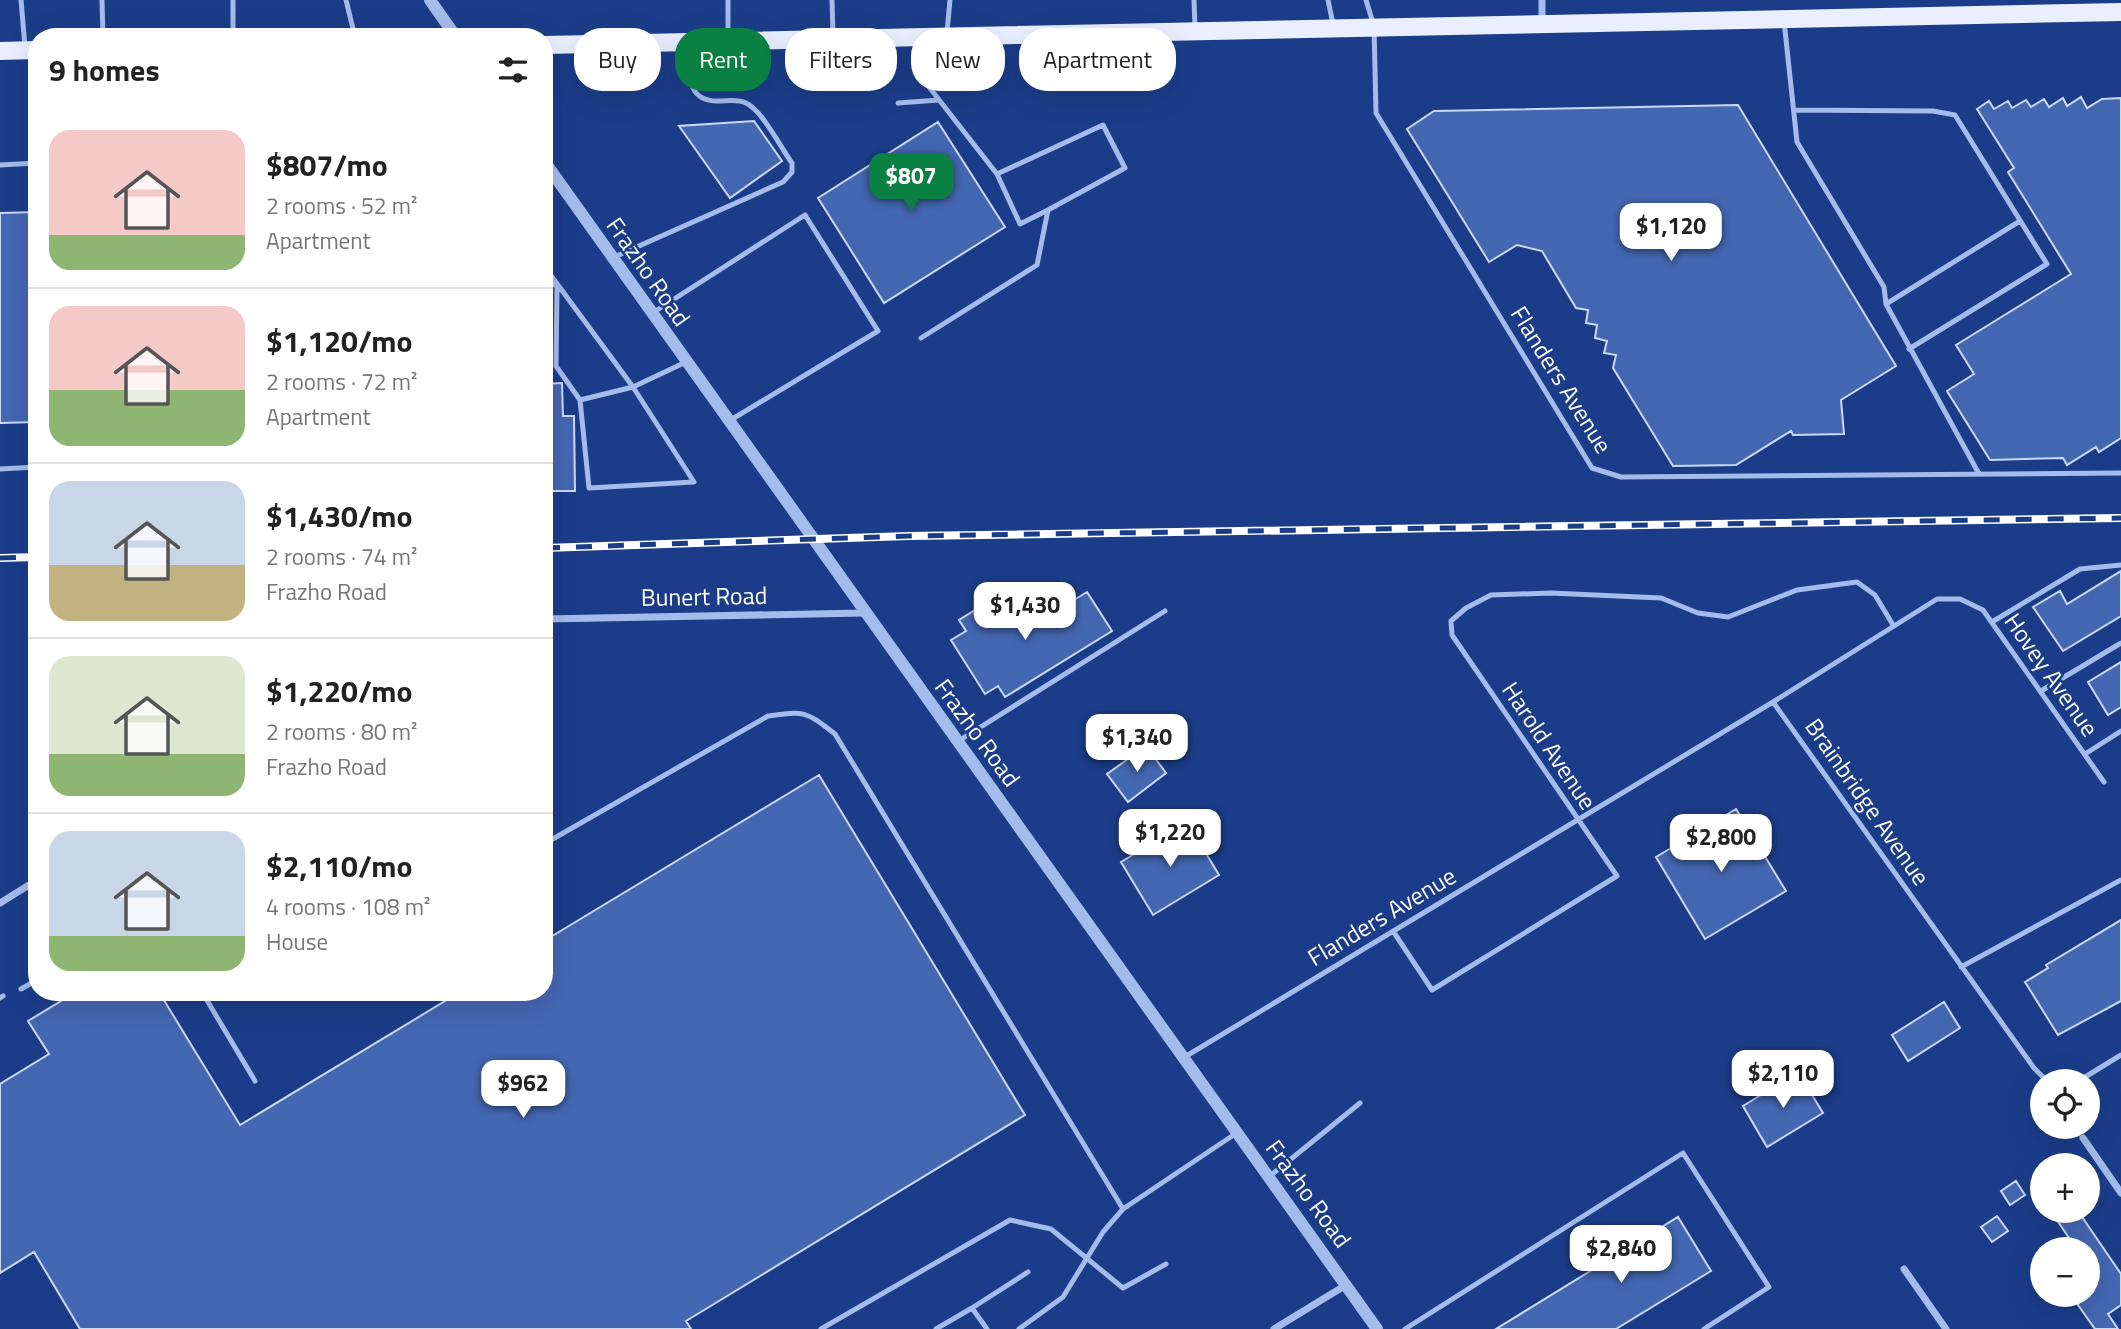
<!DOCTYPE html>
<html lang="en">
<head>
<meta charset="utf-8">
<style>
	:root { --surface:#fff; --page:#f2f2f2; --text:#222; --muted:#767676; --line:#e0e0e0; --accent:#0b8043 }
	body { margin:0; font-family:"Titillium Web",sans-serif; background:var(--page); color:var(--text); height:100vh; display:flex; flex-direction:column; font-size:26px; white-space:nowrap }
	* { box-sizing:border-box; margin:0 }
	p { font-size:23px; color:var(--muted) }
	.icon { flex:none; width:38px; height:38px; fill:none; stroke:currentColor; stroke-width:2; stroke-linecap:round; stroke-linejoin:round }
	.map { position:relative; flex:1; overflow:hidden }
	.panel { position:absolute; left:28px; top:28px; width:525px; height:973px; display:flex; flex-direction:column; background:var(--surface); border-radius:28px; box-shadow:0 7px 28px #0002 }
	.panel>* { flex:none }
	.banner { position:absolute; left:574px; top:28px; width:665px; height:63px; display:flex; gap:14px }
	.controls { position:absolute; left:2030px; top:1069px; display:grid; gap:14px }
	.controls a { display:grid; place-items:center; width:70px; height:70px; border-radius:50%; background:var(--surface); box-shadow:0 7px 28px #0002; font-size:35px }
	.price { position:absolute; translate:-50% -60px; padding:0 16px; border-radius:14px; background:#fff; color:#222; font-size:23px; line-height:46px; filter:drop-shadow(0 2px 4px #0008) }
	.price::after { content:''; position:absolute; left:50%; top:42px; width:21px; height:16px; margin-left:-10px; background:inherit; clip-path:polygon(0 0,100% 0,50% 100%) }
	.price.current { background:var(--accent); color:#fff }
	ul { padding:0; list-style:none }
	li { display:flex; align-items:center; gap:21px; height:175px; padding:0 21px }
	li+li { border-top:2px solid var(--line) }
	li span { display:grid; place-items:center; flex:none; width:196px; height:140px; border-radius:21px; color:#555 }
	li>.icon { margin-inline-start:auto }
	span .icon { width:84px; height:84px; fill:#fffc; stroke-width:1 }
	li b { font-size:30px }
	h2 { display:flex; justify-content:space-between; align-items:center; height:84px; padding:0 21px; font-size:30px }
	.chip { padding:0 24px; border-radius:28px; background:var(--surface); box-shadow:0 7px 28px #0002; font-size:24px; line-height:63px }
	.chip.current { background:var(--accent); color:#fff }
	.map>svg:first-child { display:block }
</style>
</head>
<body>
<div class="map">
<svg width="2121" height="1329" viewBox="0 0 2121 1329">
	<rect width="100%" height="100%" fill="#1b3d89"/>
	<path fill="#4467b2" stroke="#cad9f9" stroke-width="2" d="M2081 97 2087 108 2102 99 2121 98V438L2099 452 2096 447 2067 465 2063 458 1990 460 1947 391 1974 374 1956 345 2071 274 2008 172 2014 168 1977 109 1989 101 1994 109 2008 101 2012 108 2026 100 2031 107 2044 99 2049 107 2063 98 2067 106Z
		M1738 105 1896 366 1841 400 1844 434 1793 435 1791 431 1736 465 1673 466 1613 368 1616 355 1604 353 1607 341 1595 338 1597 325 1586 323 1588 310 1576 308 1542 251 1517 245 1489 262 1407 129 1434 111Z
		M754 121 782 161 730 198 679 126Z
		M938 122 1005 227 884 303 818 198Z
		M37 212V422L0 423V213Z
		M562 383 563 416H574L575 491H544V384Z
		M2121 571V616L2063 651 2033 607 2060 591 2067 604Z
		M1087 592 1112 631 1005 697 998 686 985 694 951 640 966 631 959 620 999 595 1021 632Z
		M2121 662V707L2108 715 2088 682Z
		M1146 746 1166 773 1128 802 1107 774Z
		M819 775 1025 1115 686 1321 691 1329H80L34 1252 0 1273V1084L49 1054 28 1021 76 992H159L240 1125 460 992H544V941Z
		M1736 809 1786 891 1705 939 1656 857Z
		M1187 822 1219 875 1153 915 1121 862Z
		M2121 920V1001L2058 1035 2025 982 2048 968 2046 965Z
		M1944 1002 1960 1028 1908 1061 1892 1035Z
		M1798 1072 1823 1113 1767 1147 1743 1106Z
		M2016 1181 2025 1195 2010 1205 2001 1191Z
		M2064 1211H2078L2121 1274V1305L2108 1314 2118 1329H2095L2071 1295H2088V1250H2077L2055 1217Z
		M1997 1216 2008 1231 1992 1242 1981 1227Z
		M1678 1217 1711 1271 1616 1329H1496Z"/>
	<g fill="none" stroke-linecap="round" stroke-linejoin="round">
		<path stroke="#a4bcec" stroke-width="5" d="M21 0 25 47
			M102 0 103 37
			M233 0V37
			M346 0 355 37
			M728 0V38
			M832 0 833 36
			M1194 0 1195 28
			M1328 0 1333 24
			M1366 0 1374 26 1376 113 1592 468 1621 477 2121 473
			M1784 21 1797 142 1884 287 1886 304 1979 474
			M947 32 950 0
			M914 40 922 78 997 174 1020 224 1048 210
			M898 103 939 100
			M1794 110 1933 111 1955 115 2047 264 1909 349
			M0 165 37 163
			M612 258 783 182 792 172V163C781 148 762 110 746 103 738 99 727 101 719 101 684 102 690 71 690 45
			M544 266 633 387 686 362
			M544 285H557L556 366 580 400
			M1886 304 2020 221
			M654 312 805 215 878 331 729 421
			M921 338 1037 265 1048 210 1125 168 1103 125 997 174
			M633 387 694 482 589 488 580 400Z
			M0 469 37 467
			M1992 622 2080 569 2121 565
			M2041 691 2121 643
			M1773 702 2034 1068 2048 1082
			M960 740 1165 611
			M2085 754 2121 731
			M544 844 768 716C806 711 805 711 835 734L1123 1209
			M1393 931 1432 990 1617 876 1452 635 1451 621 1466 608 1491 595 1551 593 1661 598 1698 613 1728 617 1797 590 1857 582 1875 595 1893 625
			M1961 967 2121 880
			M21 989 37 980
			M202 992 255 1081
			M0 998 3 996
			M1183 1058 1773 702 1937 599H1960L1983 610 2104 782
			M2077 1082 2121 1055
			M1270 1176 1360 1103
			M821 1329 1010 1220 1051 1229 1123 1288 1166 1264
			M936 1329 972 1308
			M987 1329 972 1308 1028 1272
			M1019 1329 1063 1297 1103 1232 1123 1209 1235 1134
			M1405 1329 1683 1153 1769 1287 1704 1329"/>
		<path stroke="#a4bcec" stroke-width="7" d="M1542 23V0
			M544 619 864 613
			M0 903 37 880
			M2083 1138 2121 1193
			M1904 1269 1946 1329
			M1274 1329 1346 1285"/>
		<path stroke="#a4bcec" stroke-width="12" d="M430 0 456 37
			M544 161 1377 1329"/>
		<path stroke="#eaefff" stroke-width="18" d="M544 45 2121 12
			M0 51 37 50"/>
		<g stroke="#fff" stroke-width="8">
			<path id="rail" d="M544 548 909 536 2121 518
				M0 558 37 557"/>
		</g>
		<use href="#rail" stroke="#1b3d89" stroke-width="5" stroke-dasharray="16" stroke-linecap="butt"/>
	</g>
	<g text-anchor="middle" stroke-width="5" stroke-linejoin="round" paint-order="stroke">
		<g font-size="24" fill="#fff" stroke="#1b3d89">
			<text transform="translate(648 272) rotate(55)" y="8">Frazho Road</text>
			<text transform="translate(1561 380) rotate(58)" y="8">Flanders Avenue</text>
			<text transform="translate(704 597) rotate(-1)" y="8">Bunert Road</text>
			<text transform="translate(2051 675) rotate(55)" y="8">Hovey Avenue</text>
			<text transform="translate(977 733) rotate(54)" y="8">Frazho Road</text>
			<text transform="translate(1549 746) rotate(56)" y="8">Harold Avenue</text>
			<text transform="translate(1867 802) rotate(55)" y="8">Brainbridge Avenue</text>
			<text transform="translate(1382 917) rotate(-31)" y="8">Flanders Avenue</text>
			<text transform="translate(1308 1194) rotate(54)" y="8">Frazho Road</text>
		</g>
	</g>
</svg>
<div class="controls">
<a><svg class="icon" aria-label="locate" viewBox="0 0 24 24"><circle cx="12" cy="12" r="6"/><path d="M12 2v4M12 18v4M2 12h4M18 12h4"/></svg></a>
<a>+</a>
<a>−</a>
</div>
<b class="price current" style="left:911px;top:213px">$807</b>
<b class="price" style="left:1671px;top:263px">$1,120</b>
<b class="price" style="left:1025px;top:642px">$1,430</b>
<b class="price" style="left:1137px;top:774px">$1,340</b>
<b class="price" style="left:1170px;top:869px">$1,220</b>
<b class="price" style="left:1721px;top:874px">$2,800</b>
<b class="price" style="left:1783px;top:1110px">$2,110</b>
<b class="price" style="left:523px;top:1120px">$962</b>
<b class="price" style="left:1621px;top:1285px">$2,840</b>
<div class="banner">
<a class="chip">Buy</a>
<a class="chip current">Rent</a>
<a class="chip">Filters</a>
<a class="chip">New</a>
<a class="chip">Apartment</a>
</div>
<section class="panel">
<h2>9 homes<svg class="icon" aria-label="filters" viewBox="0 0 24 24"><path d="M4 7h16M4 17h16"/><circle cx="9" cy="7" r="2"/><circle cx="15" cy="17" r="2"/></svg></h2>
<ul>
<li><span style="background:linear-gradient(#f6c9c9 75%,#8fb573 0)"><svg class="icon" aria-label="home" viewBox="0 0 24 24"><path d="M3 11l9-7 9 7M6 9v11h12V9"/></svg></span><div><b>$807/mo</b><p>2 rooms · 52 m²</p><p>Apartment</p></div></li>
<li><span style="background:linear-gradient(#f6c9c9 60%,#8fb573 0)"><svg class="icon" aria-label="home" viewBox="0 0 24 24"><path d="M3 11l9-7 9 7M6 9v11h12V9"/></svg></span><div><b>$1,120/mo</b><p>2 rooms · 72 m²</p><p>Apartment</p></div></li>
<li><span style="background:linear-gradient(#c9d6e8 60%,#c2b280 0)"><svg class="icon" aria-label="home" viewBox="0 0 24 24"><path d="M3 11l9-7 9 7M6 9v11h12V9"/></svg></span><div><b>$1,430/mo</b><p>2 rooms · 74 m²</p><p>Frazho Road</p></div></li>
<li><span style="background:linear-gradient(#dfe7d0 70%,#8fb573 0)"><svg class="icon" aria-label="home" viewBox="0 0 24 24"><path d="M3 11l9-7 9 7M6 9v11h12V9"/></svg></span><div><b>$1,220/mo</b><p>2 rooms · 80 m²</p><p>Frazho Road</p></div></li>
<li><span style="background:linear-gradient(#c9d6e8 75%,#8fb573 0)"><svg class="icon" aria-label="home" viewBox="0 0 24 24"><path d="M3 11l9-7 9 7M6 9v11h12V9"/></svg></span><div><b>$2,110/mo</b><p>4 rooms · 108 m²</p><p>House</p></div></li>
</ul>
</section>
</div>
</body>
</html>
